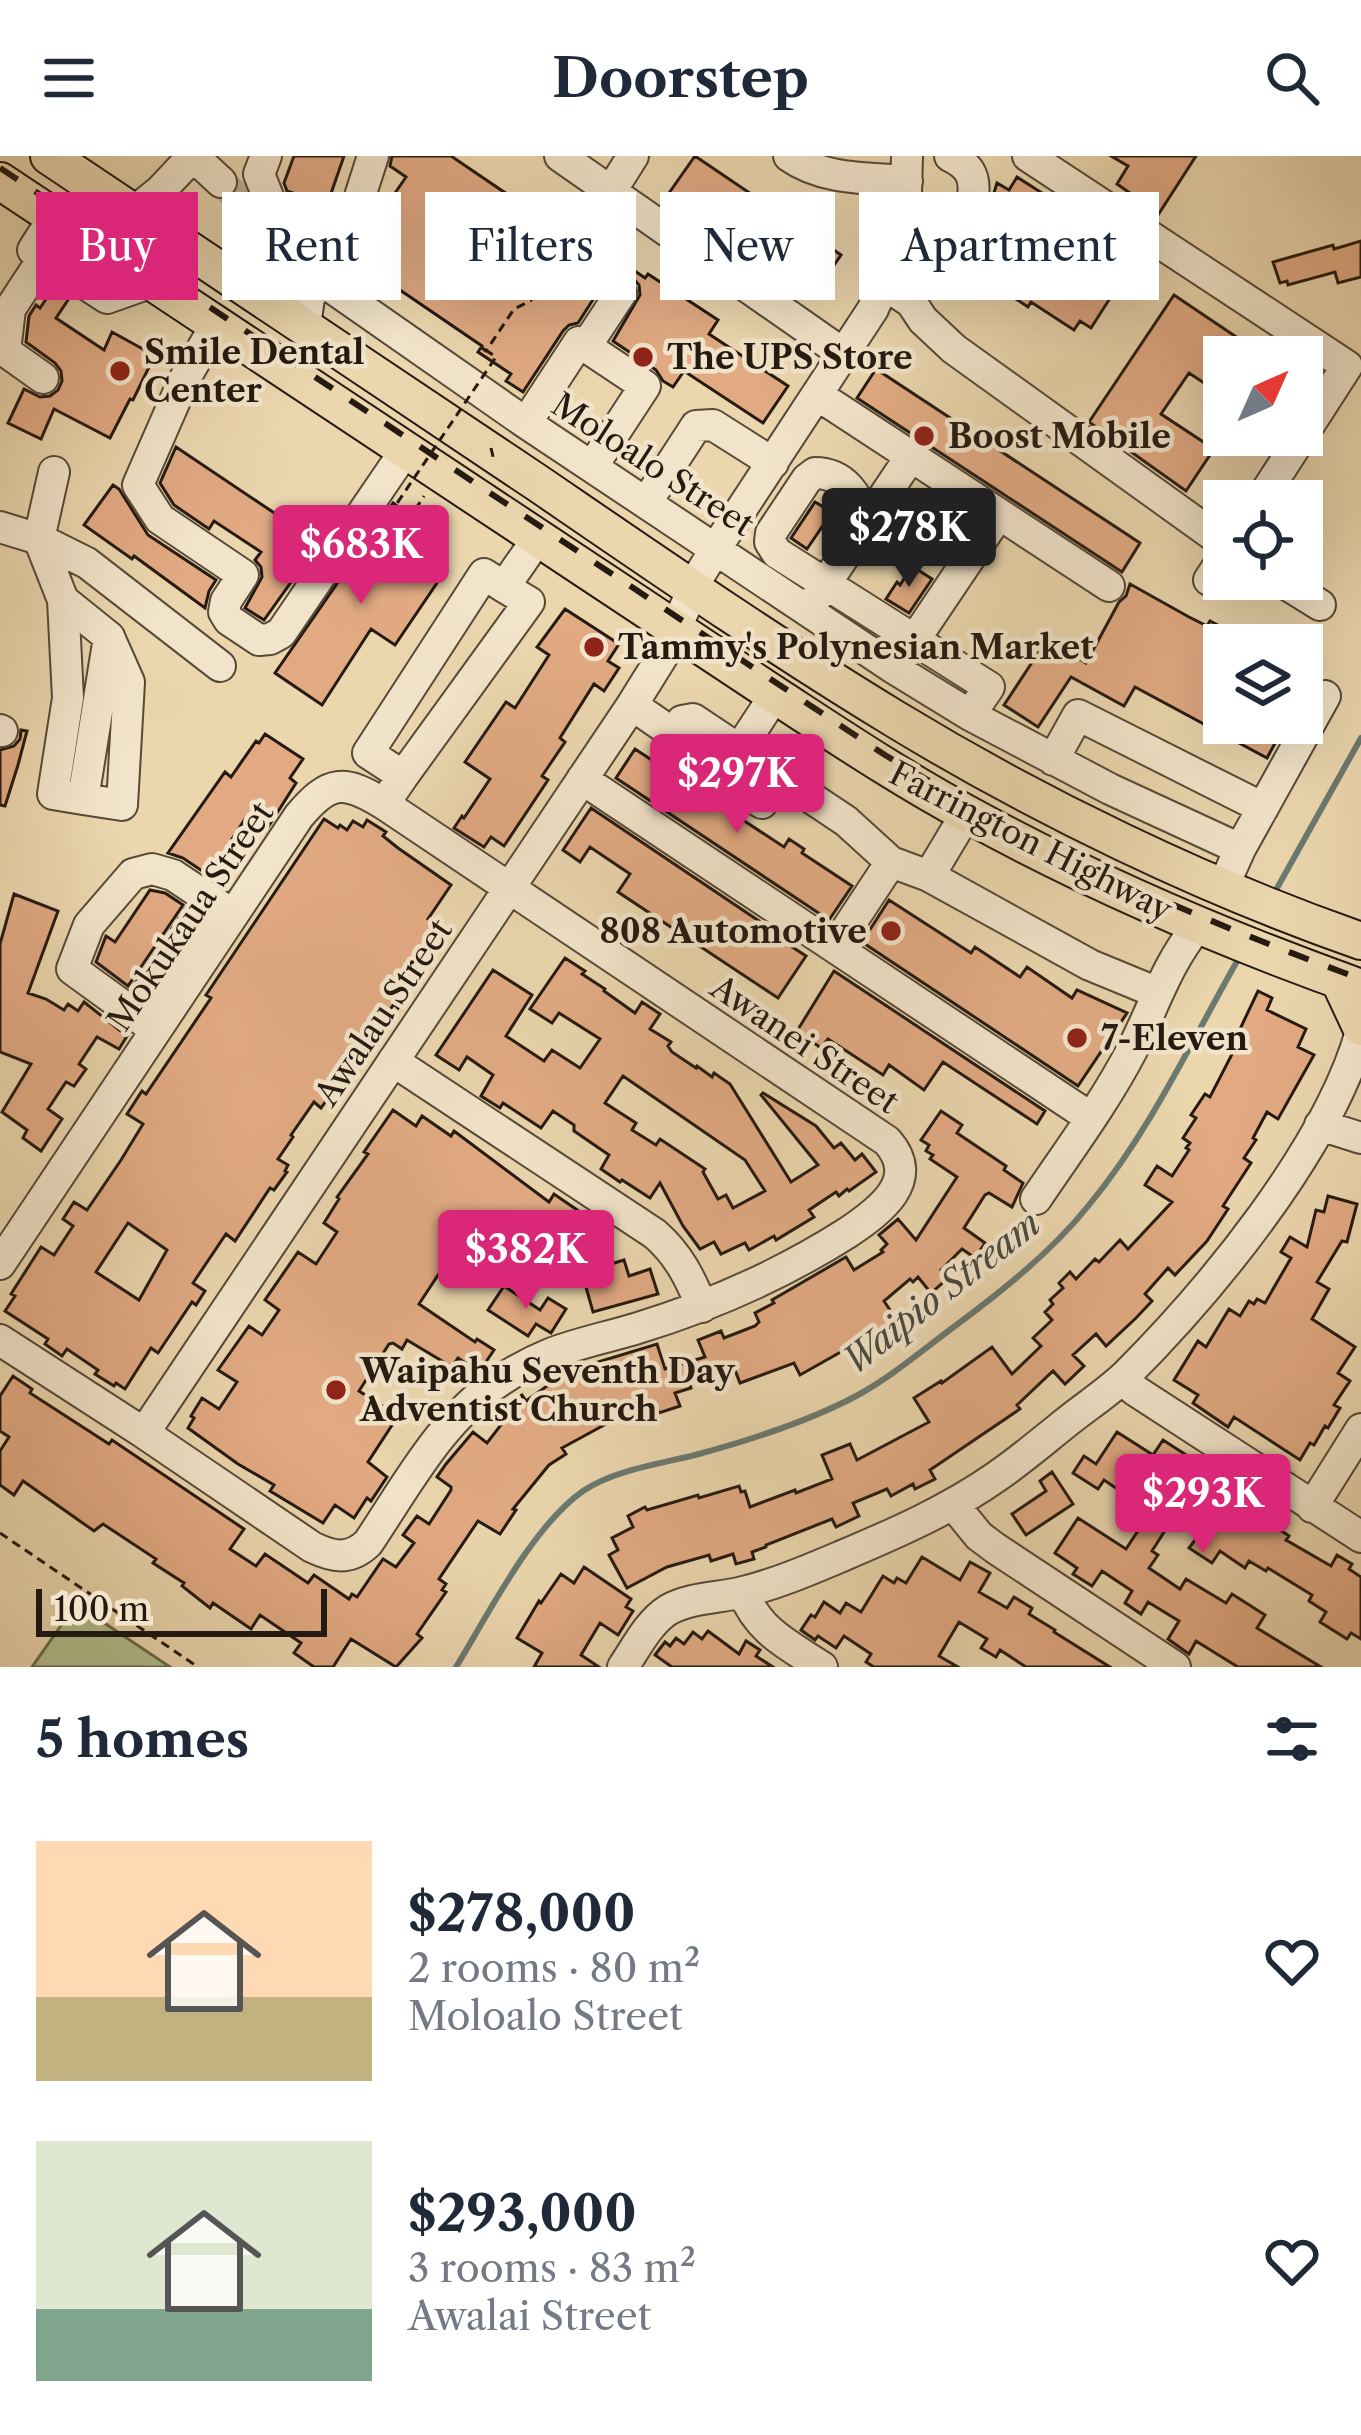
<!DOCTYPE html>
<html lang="en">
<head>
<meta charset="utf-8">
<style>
	:root { --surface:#fff; --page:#f2f2f3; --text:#1f2937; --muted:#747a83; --accent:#db2777 }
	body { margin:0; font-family:"Libre Caslon Text",serif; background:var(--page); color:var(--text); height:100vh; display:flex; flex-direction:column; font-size:45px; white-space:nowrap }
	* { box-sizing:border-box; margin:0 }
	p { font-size:39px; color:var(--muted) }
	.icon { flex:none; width:66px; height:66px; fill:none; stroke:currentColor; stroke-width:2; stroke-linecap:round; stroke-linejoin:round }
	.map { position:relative; height:1511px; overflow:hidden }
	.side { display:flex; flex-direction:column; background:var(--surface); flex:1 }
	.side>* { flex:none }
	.guide { position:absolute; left:36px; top:36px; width:1290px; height:108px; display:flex; gap:24px }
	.needle { width:78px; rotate:45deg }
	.fabs { position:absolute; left:1203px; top:180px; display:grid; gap:24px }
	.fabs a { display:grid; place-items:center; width:120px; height:120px; border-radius:0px; background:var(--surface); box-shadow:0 12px 48px #0002; font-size:60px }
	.scale { position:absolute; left:36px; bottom:30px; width:291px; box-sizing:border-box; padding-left:12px; border:6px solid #251a11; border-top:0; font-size:33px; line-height:42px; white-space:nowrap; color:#251a11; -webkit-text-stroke:9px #f2e4ca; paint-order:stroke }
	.price { position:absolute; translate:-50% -102px; padding:0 27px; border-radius:12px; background:var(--accent); color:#fff; font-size:39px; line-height:78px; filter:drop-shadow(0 3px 6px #0008) }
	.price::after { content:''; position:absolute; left:50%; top:72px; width:36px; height:27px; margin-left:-18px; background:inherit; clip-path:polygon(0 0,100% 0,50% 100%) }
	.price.active { background:#222; color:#fff }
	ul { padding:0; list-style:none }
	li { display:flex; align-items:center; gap:36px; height:300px; padding:0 36px }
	li span { display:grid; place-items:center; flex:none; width:336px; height:240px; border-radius:0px; color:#555 }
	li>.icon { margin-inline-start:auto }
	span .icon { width:144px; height:144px; fill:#fffc; stroke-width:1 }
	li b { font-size:51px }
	h2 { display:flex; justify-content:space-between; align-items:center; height:144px; padding:0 36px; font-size:51px }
	.chip { padding:0 42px; border-radius:0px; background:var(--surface); box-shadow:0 12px 48px #0002; font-size:42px; line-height:108px }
	.chip.active { background:var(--accent); color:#fff }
	header { display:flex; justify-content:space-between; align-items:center; height:156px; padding:0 36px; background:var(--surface); font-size:54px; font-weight:700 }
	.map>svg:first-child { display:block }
</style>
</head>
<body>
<header><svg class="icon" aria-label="menu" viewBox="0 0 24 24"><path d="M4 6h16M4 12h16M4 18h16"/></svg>Doorstep<svg class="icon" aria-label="search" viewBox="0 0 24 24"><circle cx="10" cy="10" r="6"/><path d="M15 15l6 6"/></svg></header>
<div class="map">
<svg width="1361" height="1511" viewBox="0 0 1361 1511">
	<rect width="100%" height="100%" fill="#ebd6ae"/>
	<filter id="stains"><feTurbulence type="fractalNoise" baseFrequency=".00167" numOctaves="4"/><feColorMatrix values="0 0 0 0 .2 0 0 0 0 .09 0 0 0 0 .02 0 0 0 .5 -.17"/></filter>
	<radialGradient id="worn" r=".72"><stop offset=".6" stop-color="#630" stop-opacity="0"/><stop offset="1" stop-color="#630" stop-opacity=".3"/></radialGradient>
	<path fill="#b2bf8f" stroke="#6c6c50" stroke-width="3" d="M76 1448 170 1511H32Z"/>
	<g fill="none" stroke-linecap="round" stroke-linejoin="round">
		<path stroke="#6b7970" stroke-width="6" d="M1272 741 1361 582
			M456 1511C489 1457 532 1371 583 1335 614 1314 660 1308 695 1299 747 1285 810 1265 858 1239 889 1222 918 1198 947 1176 997 1139 1050 1098 1089 1049 1151 974 1192 884 1240 800"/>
	</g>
	<path fill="#e1aa83" stroke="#251a11" stroke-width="3" fill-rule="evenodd" d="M294 0H344L327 49 287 35 284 27Z
		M392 0H451L548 66 547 69 559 77 535 111 548 120 568 133 597 89 645 122 648 118 718 164 709 178 788 230 763 267 684 215 673 231 663 225 656 214 613 185 640 139 639 129 633 122 621 118 605 125 578 167 569 169 563 175 523 236 506 225 511 218 478 196 482 190 356 104 369 75 406 21 390 10Z
		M695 0 841 99 815 137 669 37Z
		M1111 0H1196L1158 59 1129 40 1130 37 1117 28 1128 10Z
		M1017 21 1045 39 1051 38 1137 100 1091 172 1080 165 1074 174 1031 146 1028 151 1004 135 1007 129 964 101 972 89 962 82 966 74 977 68 982 57 990 50 997 27 1009 34Z
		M1361 85V121L1338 127 1335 116 1288 129 1287 125 1280 127 1273 106 1333 89 1334 93Z
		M54 131 70 141 56 162 104 194 112 176 152 198 148 206 151 207 133 244 130 243 110 282 54 253 41 283 8 267 24 233 40 241 50 240 58 234 62 225 61 215 55 207 26 186 29 160 36 149 40 152Z
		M1174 139 1266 201H1224V240L1189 217 1161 258 1214 293 1186 335 1089 266Z
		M876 213 1140 387 1122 416 857 242Z
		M176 291 319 387 264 464 245 452 262 421 261 411 255 404 261 396 214 365 209 373 174 349 160 327Z
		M113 329 119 333 148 379 216 424 209 435 205 452 134 400 132 403 84 369Z
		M815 346 832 356 807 393 791 382Z
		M393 347 421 367 411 381 419 386 406 406 437 427 395 489 371 473 322 549 275 517Z
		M912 410 932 423 909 457 886 443 897 426 900 429Z
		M1130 428 1189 461 1207 470 1210 465 1231 476 1224 488V567H1286L1267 602 1135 531 1124 550 1071 521 1038 571 1004 549 1048 482 1086 507 1119 446 1126 440Z
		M565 453 619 488 608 505 619 512 604 535 594 528 560 582 565 586 542 620 548 624 504 690 491 681 484 691 454 672 462 660 464 662 490 623 465 606 506 546 515 552 549 499 537 491Z
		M21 574 27 575 18 609 5 650 0 649V594L14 590 20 583Z
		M265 578 303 603 290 622 296 627 265 676 245 663 228 689 242 699 223 729 183 702 168 697 225 616 231 621 256 585 259 587Z
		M635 593 784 691 789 683 804 693 802 697 852 730 829 764 616 622Z
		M591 652 759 765 757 768 806 800 778 842 618 736 630 718 590 691 580 706 563 694Z
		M324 663 338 672 340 669 347 674 353 665 363 671 367 664 386 676 383 680 398 692 451 729 428 763 448 776 431 801 424 796 400 834 407 838 398 852 394 848 321 952 314 946 291 979 293 981 278 1003 288 1009 285 1015 287 1016 274 1034 270 1032 235 1085 226 1078 193 1127 205 1135 196 1149 192 1146 158 1197 151 1192 125 1233 116 1227 114 1230 95 1218 98 1214 67 1193 62 1200 45 1188 48 1183 5 1155 15 1140 11 1138 41 1091 54 1099 73 1070 63 1063 74 1046 87 1054 121 1004 143 968 127 958 142 935 146 938 211 842 206 839ZM128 1067 167 1094 139 1144 96 1116Z
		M150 734 165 737 183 749 128 830 96 806 106 780 115 786Z
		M14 738 58 755 28 837 46 843 64 854 68 848 78 855 84 846 127 880 119 893 97 881 79 908 86 913 74 930 66 926 48 953 62 963 41 995 23 982 27 974 2 956 31 908 0 896V788Z
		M889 744 971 797 975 791 1020 821 1027 811 1072 842 1077 834 1127 857 1078 930 862 786Z
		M565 802 585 815 582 818 605 833 604 835 635 857 642 846 660 858 650 873 671 886 668 890 672 896 696 912 697 910 712 921 714 917 730 928 791 1026 818 1009 761 939 763 937 816 970 834 992 841 987 855 1004 862 998 876 1016 849 1035 847 1033 839 1040 836 1036 809 1054 814 1061 776 1084 774 1080 749 1094 745 1087 721 1098 714 1086 700 1093 683 1070 660 1027 650 1042 622 1024 620 1026 601 1013 609 999 574 975V969L553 955 541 972 503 947 500 952 481 940 493 919 467 901 459 914 436 899 493 814 532 839 506 880 544 905 552 894 580 912 600 883 559 857 552 867 530 853ZM623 920 745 1004 765 1035 733 1052 726 1039 718 1043 703 1016 705 1013 660 983 656 989 632 974 636 967 605 947Z
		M834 815 1045 955 1037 968 943 906 924 934 889 909 883 919 828 883 821 892 797 875Z
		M1258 835 1272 842 1267 854 1306 873 1298 891 1314 899 1278 963 1267 956 1253 982 1256 984 1244 1002 1251 1007 1223 1050 1228 1053 1207 1085 1175 1119 1168 1112 1145 1138 1152 1145 1136 1162 1106 1190 1096 1178 1073 1199 1084 1210 1065 1228 1053 1215 1017 1249 1020 1253 930 1314 935 1323 915 1333 913 1328 891 1340 887 1333 853 1347 859 1360 836 1371 832 1363 766 1389V1391L752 1396 754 1403 736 1408 733 1398 711 1405 709 1399 667 1411 627 1432 609 1399 618 1394 612 1382 633 1371 628 1360 645 1351 647 1354 698 1339 699 1342 739 1330 741 1336 745 1335 750 1351 795 1334 796 1337 832 1323 822 1299 850 1288 857 1304 929 1266 914 1242 941 1225 942 1227 992 1191 1012 1218 1041 1190 1033 1182 1052 1164 1045 1156 1053 1148 1050 1144 1063 1132 1059 1127 1070 1116 1076 1123 1095 1103 1099 1106 1120 1084 1128 1093 1172 1046 1145 1029 1157 1010 1172 1020 1189 994 1186 992 1190 987 1183 982 1196 962 1191 959 1205 938 1210 941 1244 875 1240 873Z
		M393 954 416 970 422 960 451 980 454 975 549 1046 554 1038 605 1073 581 1111 579 1106 569 1119 553 1109 547 1118 528 1105 523 1112 489 1089 465 1125 442 1113 419 1148 475 1186 477 1183 494 1194 479 1216 458 1202 452 1211 407 1184 402 1193 393 1187 389 1188 359 1235 398 1260 368 1306 387 1321 371 1345 367 1342 354 1362 335 1349 323 1367 270 1335 274 1329 238 1308 188 1272 194 1262 191 1260 202 1242 219 1253 237 1226 218 1214 249 1170 262 1179 279 1154 265 1144 298 1096 316 1108 337 1076 324 1067 339 1043 337 1041 368 998 364 996Z
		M941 955 962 969 957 977 1006 1010 1004 1014 1023 1027 1012 1051 989 1037 985 1039 964 1072 985 1087 975 1102 962 1093 941 1114 948 1122 931 1137 918 1121 913 1126 910 1123 884 1145 898 1166 858 1192 855 1188 800 1219 794 1207 740 1227 733 1209 689 1226 691 1232 675 1237 680 1250 659 1257 657 1252 636 1258 634 1251 601 1260 606 1268 562 1292 566 1298 549 1309 513 1353 516 1354 500 1378 478 1365 439 1423 446 1428 442 1434 446 1436 417 1478 422 1482 396 1511 351 1483 333 1511H314L294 1497 301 1487 260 1459 251 1473 213 1447 210 1452 182 1430 184 1427 153 1407 156 1403 103 1368 94 1375 23 1325 14 1339 0 1329V1295L9 1281 0 1275V1240L13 1220 32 1233 30 1237 109 1288 112 1284 244 1373 230 1393 256 1410 265 1398 308 1427 314 1419 349 1443 352 1438 357 1441 383 1403 396 1411 414 1387 403 1379 417 1360 429 1368 451 1334V1331L437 1321 446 1308 473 1276 487 1287 504 1265 497 1255 522 1239 526 1245 568 1215 657 1188 665 1213 705 1201 698 1184 721 1175 724 1182 755 1170 759 1166 755 1157 774 1147 772 1144 846 1101 854 1114 883 1096 881 1094 887 1088 879 1079 898 1063 916 1084 957 1021 930 1003 933 999 926 995 929 989 921 984Z
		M1328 1040 1357 1048 1347 1086 1342 1085 1317 1126 1329 1133 1312 1163 1355 1191 1338 1217 1350 1225 1334 1249 1340 1252 1328 1272 1325 1270 1314 1289 1310 1287 1300 1304 1234 1261 1228 1271 1193 1247 1198 1239 1174 1224 1198 1185 1206 1191 1229 1153 1240 1160 1249 1145 1254 1148 1257 1143 1265 1147 1291 1102 1281 1096 1290 1081 1307 1091 1316 1054 1324 1056Z
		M624 1104 629 1120 650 1113 658 1138 593 1156 582 1117Z
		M504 1130 540 1154 548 1142 566 1153 551 1177 536 1168 528 1180 488 1154Z
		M1117 1276 1153 1299 1163 1284 1208 1313 1233 1331 1221 1350 1248 1367 1254 1357 1289 1380 1286 1384 1331 1410 1337 1399 1352 1408 1349 1413 1361 1421V1483L1351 1477 1347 1483 1320 1466 1326 1456 1309 1445 1312 1439 1268 1412 1266 1415 1249 1405 1245 1412 1220 1395 1212 1407 1189 1392 1199 1379 1173 1362 1152 1395 1158 1399 1149 1412 1180 1433 1186 1423 1226 1447 1232 1438 1265 1459 1257 1472 1321 1511H1238L1196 1485 1189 1498 1168 1483 1179 1465 1148 1446 1141 1458 1125 1447 1132 1435 1102 1415 1092 1430 1073 1418 1077 1412 1055 1397 1078 1362 1126 1393 1147 1361 1131 1352 1135 1345 1104 1324 1098 1333 1073 1317 1084 1300 1096 1308Z
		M1052 1316 1073 1348 1026 1379 1012 1358 1046 1335 1040 1325Z
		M922 1401 960 1424 970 1406 990 1417 979 1436 1007 1452 1014 1441 1032 1452 1029 1458 1055 1474 1054 1476 1110 1511H1026L1000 1494 996 1501 981 1492 987 1483 959 1466 939 1500 958 1511H874L866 1506 871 1498 844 1480 836 1492 818 1480 815 1484 801 1474 811 1459 815 1461 824 1446 840 1457 846 1447 861 1456 883 1420 894 1427 897 1422 906 1427Z
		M584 1411 631 1443 626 1451 633 1455 618 1479 600 1467 581 1499 599 1511H534L542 1497 517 1482 539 1445 541 1447 561 1418 574 1427Z
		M708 1475 739 1498 746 1485 760 1494 756 1500 773 1511H672L655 1499 665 1486 670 1490 676 1482 684 1488 693 1476 702 1483Z"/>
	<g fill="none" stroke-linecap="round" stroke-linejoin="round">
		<path stroke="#c3b08f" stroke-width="30" stroke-dasharray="30 15" stroke-linecap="butt" d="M221 26 245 48"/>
		<g stroke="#564938" stroke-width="34">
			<path id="minor" d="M560 0 845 199
				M789 0C823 24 867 22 907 25
				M950 0C968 9 976 19 973 40
				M1028 0 1347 210 1260 345
				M611 35 633 0
				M904 54 944 60 963 55
				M134 56 160 35 193 0 221 26
				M54 61 33 94 107 142 152 126
				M321 124 526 267 895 513 970 559 1110 633 1240 693
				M884 128 911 146 923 164 954 193 1224 387
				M262 141 285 105 284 81 259 18 266 0
				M216 169 184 224 138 329 160 363 243 419 226 445 224 456 229 464 259 484 270 483 281 477 405 295
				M305 170 309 142 346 84 373 0
				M586 190 621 137
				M43 222 5 195 10 153 44 101
				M819 240 1109 430
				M526 267 579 186 645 230 592 311
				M54 316 39 383 87 407 220 510
				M646 347 696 270 713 269 773 307
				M866 367C859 340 844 317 815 317L807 323 771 377 770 386 777 397 989 531 970 559
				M0 371 39 383 63 444 68 542 53 638 83 643 109 481 63 444
				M1278 423 1320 449
				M1209 424 1224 401
				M814 445 911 300
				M905 498 999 358
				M632 549 674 578 669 585 762 647 780 621
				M0 574 2 575
				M674 578 682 565 693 563 846 665 891 706 929 720 1090 809 1158 837
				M739 594 775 539
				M1053 604 1078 559 1263 652
				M403 620 529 446 504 431
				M582 623 1091 962
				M83 643 122 649 129 526 109 481
				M384 648 403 620 368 597 484 418 504 431 538 382
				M929 720 966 658
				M1223 731 1240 693 1325 540
				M835 791 891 706
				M133 858 210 743
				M156 874 72 813 89 769 133 718 152 713 173 719 233 759
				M393 905 655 1078C679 1099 690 1122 702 1151
				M1320 969 1361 982
				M1036 1043C1069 994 1105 946 1132 894 1154 851 1166 809 1197 771
				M0 1108 299 660C329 624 344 623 384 648L887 985C922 1024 880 1055 847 1077 781 1119 713 1149 638 1172 609 1181 578 1187 550 1198 533 1205 516 1214 501 1224 441 1263 407 1329 368 1387 349 1405 333 1401 312 1391L144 1277 0 1184
				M1122 1223 1136 1235 1361 1381
				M144 1277 632 549 665 496 699 420 716 392 873 153 893 106 898 84 906 38 907 0
				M953 1348 979 1380 995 1392 1175 1511
				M1312 1351 1361 1273
				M743 1436C759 1476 787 1488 822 1511
				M623 1511C636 1492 648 1467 668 1454 689 1442 716 1442 739 1437 774 1429 809 1414 842 1400 894 1378 949 1354 996 1321 1021 1304 1044 1284 1068 1265 1087 1250 1108 1236 1125 1220 1211 1134 1327 994 1361 876"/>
		</g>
		<g stroke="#251a11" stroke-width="40">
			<path id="major" d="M49 0C212 110 376 218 539 328 656 408 773 489 895 563 1038 650 1203 730 1361 785
				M0 25 775 539C838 580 902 623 969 659 1095 728 1226 784 1361 832
				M1339 824 1361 871"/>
		</g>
		<path stroke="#251a11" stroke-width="3" stroke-dasharray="9 6" stroke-linecap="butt" d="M481 191 486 195 514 153 532 144
			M399 379 424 340
			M0 1377 198 1511"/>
		<use href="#minor" stroke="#f2e4ca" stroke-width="30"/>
		<use href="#major" stroke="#ebd6ae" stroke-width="36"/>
		<path stroke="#251a11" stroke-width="6" stroke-dasharray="21 21" stroke-linecap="butt" d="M0 12 885 599C938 630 991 662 1046 689 1149 741 1254 784 1361 823"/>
		<path stroke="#251a11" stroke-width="3" stroke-dasharray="9 6" stroke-linecap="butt" d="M491 292 494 305
			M399 379 383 368 496 201 481 191"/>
	</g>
	<g fill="#8f2418" stroke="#f2e4ca" stroke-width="4.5">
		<circle cx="643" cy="201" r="12"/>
		<circle cx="120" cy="215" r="12"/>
		<circle cx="924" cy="280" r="12"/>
		<circle cx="594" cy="491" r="12"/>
		<circle cx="891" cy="775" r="12"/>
		<circle cx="1077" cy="882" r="12"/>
		<circle cx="336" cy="1234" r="12"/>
	</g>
	<g text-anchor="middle" stroke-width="9" stroke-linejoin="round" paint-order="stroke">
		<g font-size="33" font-weight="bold" fill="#251a11" stroke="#f2e4ca" text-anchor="start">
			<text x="144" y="208">Smile Dental<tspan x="144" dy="38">Center</tspan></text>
			<text x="667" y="213">The UPS Store</text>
			<text x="948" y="292">Boost Mobile</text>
			<text x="618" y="503">Tammy's Polynesian Market</text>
			<text x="867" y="787" text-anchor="end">808 Automotive</text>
			<text x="1101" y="894">7-Eleven</text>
			<text x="360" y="1227">Waipahu Seventh Day<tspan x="360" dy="38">Adventist Church</tspan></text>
		</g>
		<g font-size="33" fill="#251a11" stroke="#f2e4ca">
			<text transform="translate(653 308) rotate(33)" y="12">Moloalo Street</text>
			<text transform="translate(1031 685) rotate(27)" y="12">Farrington Highway</text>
			<text transform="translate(190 760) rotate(-56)" y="12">Mokukaua Street</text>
			<text transform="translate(383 856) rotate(-56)" y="12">Awalau Street</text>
			<text transform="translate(805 888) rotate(34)" y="12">Awanei Street</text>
		</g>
		<g font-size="36" font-style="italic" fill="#484941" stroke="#f2e4ca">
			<text transform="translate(941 1136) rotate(-38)" y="13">Waipio Stream</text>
		</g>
	</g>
	<rect width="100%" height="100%" filter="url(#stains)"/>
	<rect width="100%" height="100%" fill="url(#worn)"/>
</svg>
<div class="fabs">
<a><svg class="needle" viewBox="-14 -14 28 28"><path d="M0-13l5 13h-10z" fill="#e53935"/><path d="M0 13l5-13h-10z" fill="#747a83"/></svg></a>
<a><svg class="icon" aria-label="locate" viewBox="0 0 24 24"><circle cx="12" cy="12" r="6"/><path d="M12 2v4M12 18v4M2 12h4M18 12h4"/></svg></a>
<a><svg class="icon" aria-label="layers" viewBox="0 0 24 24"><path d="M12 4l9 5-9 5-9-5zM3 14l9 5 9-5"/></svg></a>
</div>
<div class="scale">100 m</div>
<b class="price active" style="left:909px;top:434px">$278K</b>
<b class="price" style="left:361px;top:451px">$683K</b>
<b class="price" style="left:737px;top:680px">$297K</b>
<b class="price" style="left:526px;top:1156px">$382K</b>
<b class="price" style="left:1203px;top:1400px">$293K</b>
<div class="guide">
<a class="chip active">Buy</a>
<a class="chip">Rent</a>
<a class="chip">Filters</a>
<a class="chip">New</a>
<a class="chip">Apartment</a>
</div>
</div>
<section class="side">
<h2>5 homes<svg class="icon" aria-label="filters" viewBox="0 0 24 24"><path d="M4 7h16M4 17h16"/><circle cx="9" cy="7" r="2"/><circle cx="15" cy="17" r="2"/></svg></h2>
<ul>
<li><span style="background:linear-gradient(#ffd9b3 65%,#c2b280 0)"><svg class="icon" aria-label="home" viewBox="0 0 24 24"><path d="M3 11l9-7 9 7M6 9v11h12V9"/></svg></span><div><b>$278,000</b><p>2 rooms · 80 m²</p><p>Moloalo Street</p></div><svg class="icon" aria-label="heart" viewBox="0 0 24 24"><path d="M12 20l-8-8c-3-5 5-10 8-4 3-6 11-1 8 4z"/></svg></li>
<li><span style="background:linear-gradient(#dfe7d0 70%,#7fa58c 0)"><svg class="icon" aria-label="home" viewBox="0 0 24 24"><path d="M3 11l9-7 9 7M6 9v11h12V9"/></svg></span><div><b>$293,000</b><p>3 rooms · 83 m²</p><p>Awalai Street</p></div><svg class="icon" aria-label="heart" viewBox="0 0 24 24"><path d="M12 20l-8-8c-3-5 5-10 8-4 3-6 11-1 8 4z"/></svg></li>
</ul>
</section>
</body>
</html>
